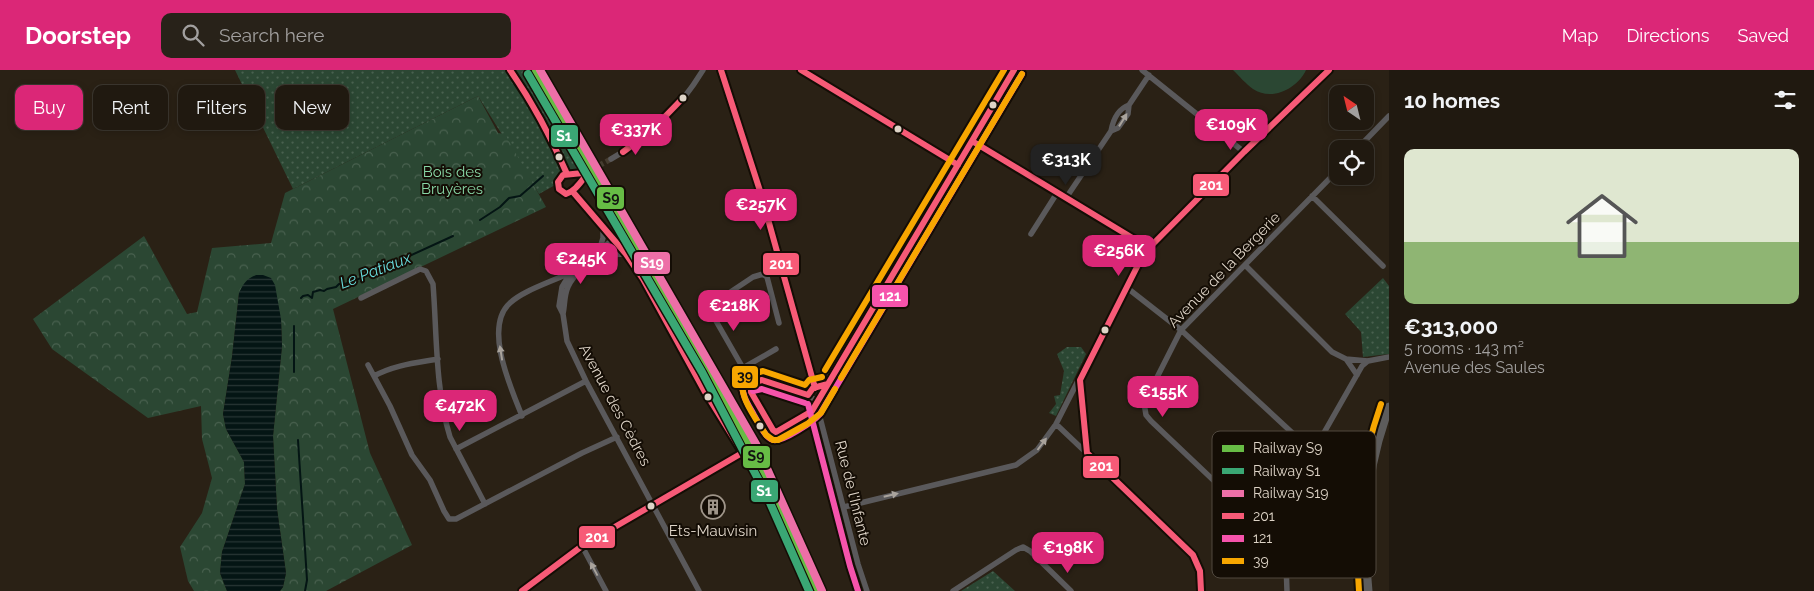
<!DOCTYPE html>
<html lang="en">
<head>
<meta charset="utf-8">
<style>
	:root { --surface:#201910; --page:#282219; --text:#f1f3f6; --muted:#a2a09f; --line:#3d3830; --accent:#db2777 }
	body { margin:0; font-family:Raleway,sans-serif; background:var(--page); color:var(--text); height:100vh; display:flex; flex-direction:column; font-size:19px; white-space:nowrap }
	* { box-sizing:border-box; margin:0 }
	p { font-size:16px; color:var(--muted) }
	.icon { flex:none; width:28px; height:28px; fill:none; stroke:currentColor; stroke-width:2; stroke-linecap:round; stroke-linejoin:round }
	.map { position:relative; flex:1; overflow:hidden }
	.details { display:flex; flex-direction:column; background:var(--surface); width:425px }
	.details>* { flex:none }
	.hud { position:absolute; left:15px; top:15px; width:475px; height:45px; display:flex; gap:10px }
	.needle { width:32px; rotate:325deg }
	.tools { position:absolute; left:1329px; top:15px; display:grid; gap:10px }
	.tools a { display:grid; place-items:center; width:45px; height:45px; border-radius:10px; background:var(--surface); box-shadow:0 2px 8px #0003,0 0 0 1px var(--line); font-size:25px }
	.price { position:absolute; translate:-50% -42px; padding:0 11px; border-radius:10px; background:var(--accent); color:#fff; font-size:16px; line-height:32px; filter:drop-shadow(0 1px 2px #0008) }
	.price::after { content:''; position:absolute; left:50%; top:30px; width:15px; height:11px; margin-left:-8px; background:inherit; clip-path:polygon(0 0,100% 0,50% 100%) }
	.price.selected { background:#222; color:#fff }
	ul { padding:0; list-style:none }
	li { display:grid; align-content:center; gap:10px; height:265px; padding:0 15px }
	li span { display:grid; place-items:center; height:155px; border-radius:10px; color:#555 }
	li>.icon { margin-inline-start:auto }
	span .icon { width:90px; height:90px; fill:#fffc; stroke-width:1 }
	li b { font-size:21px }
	h2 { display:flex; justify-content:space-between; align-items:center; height:60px; padding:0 15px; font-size:21px }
	.chip { padding:0 18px; border-radius:10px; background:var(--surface); box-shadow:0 2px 8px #0003,0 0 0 1px var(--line); font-size:18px; line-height:45px }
	.chip.selected { background:var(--accent); color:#fff }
	header { display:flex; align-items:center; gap:30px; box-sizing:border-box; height:70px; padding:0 25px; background:var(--accent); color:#fff }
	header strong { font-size:24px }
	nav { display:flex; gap:28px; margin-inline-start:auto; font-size:18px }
	.search { width:350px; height:45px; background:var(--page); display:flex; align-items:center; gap:12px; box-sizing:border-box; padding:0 18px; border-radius:10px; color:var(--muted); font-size:19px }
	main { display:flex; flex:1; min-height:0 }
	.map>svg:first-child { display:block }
</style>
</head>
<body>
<header>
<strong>Doorstep</strong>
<div class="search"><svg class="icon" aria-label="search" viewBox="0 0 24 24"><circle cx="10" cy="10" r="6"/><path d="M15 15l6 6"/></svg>Search here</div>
<nav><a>Map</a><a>Directions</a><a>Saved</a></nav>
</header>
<main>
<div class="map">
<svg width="1389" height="521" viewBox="0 0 1389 521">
	<defs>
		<pattern id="grass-dots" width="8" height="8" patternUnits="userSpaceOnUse" patternTransform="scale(1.25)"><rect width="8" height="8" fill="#2b4733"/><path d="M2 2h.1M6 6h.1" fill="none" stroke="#49614f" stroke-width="1.8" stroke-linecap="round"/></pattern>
		<pattern id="forest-crowns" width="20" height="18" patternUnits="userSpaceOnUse" patternTransform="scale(1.25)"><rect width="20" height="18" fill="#2b4733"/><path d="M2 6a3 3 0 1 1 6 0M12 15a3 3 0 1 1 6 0" fill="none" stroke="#49614f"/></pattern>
		<pattern id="water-rules" width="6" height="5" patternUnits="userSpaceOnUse" patternTransform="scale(1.25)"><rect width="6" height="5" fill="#041514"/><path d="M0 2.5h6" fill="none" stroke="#283635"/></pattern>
	</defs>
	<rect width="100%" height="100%" fill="#2a2115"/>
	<path fill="url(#grass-dots)" d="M235 0H528L584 99 539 124 478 26 293 119Z
		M1383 208 1389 216V284L1363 287 1361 262 1345 244Z
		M1067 277H1081L1086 284 1056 346 1049 343 1056 334 1054 326 1060 325 1064 301 1057 284Z
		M993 501 1015 521H961Z"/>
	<path fill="url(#forest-crowns)" d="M478 26 498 63 505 64 546 137 333 239 370 383 412 475 326 521H280L283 517 286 503 277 439 273 366 282 276 281 249 239 223 232 287 223 344 226 359 244 392 245 414 222 482 220 503 227 521H194L188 511 180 477 202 443 212 408 202 369 201 336 148 348 52 279 33 249 144 166 187 244 197 242 212 178 271 173 285 123Z"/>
	<path fill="#2b4733" d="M1233 0H1306C1298 18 1272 32 1253 19 1246 14 1239 6 1233 0Z"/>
	<path fill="url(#water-rules)" d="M256 205H263L271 208 275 215 281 249 282 276 273 366 277 439 286 503 283 517 280 521H227L220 503 222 482 245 414 244 392 226 359 223 344 232 287 239 223C243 214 246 209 256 205Z"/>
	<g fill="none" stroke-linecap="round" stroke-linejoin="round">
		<path stroke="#041514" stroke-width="2" d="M480 150 500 137 509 128 520 126 543 106
			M301 228 303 226 308 225 312 228 313 222 320 220 324 221 327 219 336 217 339 214H345L361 208 374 197 400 193 405 188 453 166
			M294 302V256
			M298 370 307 510 305 521"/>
		<path stroke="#453c30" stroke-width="5.5" stroke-dasharray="5.5 3" stroke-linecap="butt" d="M591 100 611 89"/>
		<path stroke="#5a595b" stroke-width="5.5" d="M510 0 531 30 555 76 567 104
			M721 0 761 124 815 318
			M801 0 958 95
			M1142 0 1244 82
			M1111 61 1118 58 1128 44 1129 35 1149 5
			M972 71 1149 178
			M1357 79 1389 46
			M611 89C649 68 680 38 703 0
			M591 100 573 122 566 124 559 119 558 112 563 105H576Z
			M573 122 626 184 643 209 705 322 767 422 809 521
			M1312 126 1383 196
			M1066 128 1111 61C1113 50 1118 39 1129 35
			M1031 164 1057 123
			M614 169 576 198 568 207 562 217 559 236 563 244 567 271 586 311 699 521
			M599 181 603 168V156
			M603 185 626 184
			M1245 195 1332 282 1346 289 1357 305
			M1126 217 1181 260 1313 382
			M361 228 420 199 426 201 433 214C437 264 435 318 450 367L485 434
			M563 244C565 235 564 226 568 217 576 198 601 186 617 174
			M779 253 767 207 763 204 753 207 708 237 747 305 751 313V322L773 360 776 362 812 340 816 332
			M1346 289 1368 291 1389 287
			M368 295 390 336 412 385 430 410 444 441 449 449H456L582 383 617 367
			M743 298 776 279
			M374 306C394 295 415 293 438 289
			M1080 311 1087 383
			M751 313 762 310 808 325
			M816 332 858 494 867 521
			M522 346C511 318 483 257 510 233 523 221 548 213 565 205
			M1056 354 1190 481 1198 495 1201 521
			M456 379 586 311
			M844 437 1016 395 1037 380 1056 354 1135 199 1149 178 1244 82 1329 0
			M1284 439 1287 521
			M1268 462 1284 439 1287 430 1313 382 1362 296 1368 291
			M582 476 606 521
			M1284 481 1268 462 1151 351 1146 345 1144 333 1181 260 1338 100
			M522 521 582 476 742 383
			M953 521 1016 480 1023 477 1030 481 1071 521"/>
		<path stroke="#5d5c5c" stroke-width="9" d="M828 314 810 320 808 325 810 329 816 332 821 328 833 304 1014 0
			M1368 521C1361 458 1366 397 1389 337"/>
		<g stroke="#140d05" stroke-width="10">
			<path id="bus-1" d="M510 0C533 33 551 67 567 104
				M721 0 761 124 815 318
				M801 0 958 95
				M972 71 1149 178
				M623 82 650 62 683 28
				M623 82 651 61 683 28
				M592 99C583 107 578 120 566 124L559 119 558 112 563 105 583 103Z
				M573 122 626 184 643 209 705 322 767 422 809 521
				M762 310 808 325 813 318 828 314 812 341 776 362 773 360 751 322V313Z
				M828 314 1014 0
				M522 521 582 476 742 383
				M1201 521 1200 501 1193 485 1087 383 1080 310 1142 187 1149 178 1244 82 1329 0"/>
		</g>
		<g stroke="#140d05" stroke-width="10">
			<path id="bus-2" d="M742 313C742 326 748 334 754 345 759 353 764 367 773 370 782 373 814 351 820 344L1022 4
				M753 321 762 319 805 333
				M808 334 850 496 858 521"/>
		</g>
		<g stroke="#140d05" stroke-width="10">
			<path id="bus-3" d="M825 300 1004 0
				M822 307 809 310 805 315 763 301 749 305 744 307C736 324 757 350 766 365L773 370H778L807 354 821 343 835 319
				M841 308 1022 4
				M1359 521C1354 456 1359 396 1381 334"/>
		</g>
		<use href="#bus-1" stroke="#f75a77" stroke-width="6"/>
		<use href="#bus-2" stroke="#f653ac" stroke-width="6"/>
		<use href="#bus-3" stroke="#f7a600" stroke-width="6"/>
		<g stroke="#140d05" stroke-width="11">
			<path id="rail-1" d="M536 0 710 298 775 422 819 521"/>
		</g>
		<g stroke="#140d05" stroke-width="11">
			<path id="rail-2" d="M528 4 702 302 767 426 809 521"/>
		</g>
		<g stroke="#140d05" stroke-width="11">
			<path id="rail-3" d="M540 0 756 374 822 521"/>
		</g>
		<use href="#rail-1" stroke="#67bc45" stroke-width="8"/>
		<use href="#rail-2" stroke="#3aa774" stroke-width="8"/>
		<use href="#rail-3" stroke="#ed6fa7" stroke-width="8"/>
	</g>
	<defs><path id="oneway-solid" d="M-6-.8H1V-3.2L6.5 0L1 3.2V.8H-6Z" transform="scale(1.25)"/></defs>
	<g fill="#a9a39c">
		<use href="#oneway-solid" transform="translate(1123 50) rotate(-58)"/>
		<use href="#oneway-solid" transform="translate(501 283) rotate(-99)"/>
		<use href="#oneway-solid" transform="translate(1042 374) rotate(-53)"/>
		<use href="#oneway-solid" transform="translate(891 425) rotate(-13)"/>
		<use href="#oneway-solid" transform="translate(594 499) rotate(-118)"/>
	</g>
	<defs>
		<g id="building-ring" transform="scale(1.25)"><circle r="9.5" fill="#140d05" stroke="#9f9589" stroke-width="1.5"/><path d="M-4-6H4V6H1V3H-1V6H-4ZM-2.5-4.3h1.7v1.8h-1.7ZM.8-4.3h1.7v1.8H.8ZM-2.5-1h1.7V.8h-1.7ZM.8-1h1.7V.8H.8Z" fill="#9f9589"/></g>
	</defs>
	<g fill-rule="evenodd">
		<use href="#building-ring" x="713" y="437"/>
	</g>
	<g fill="#ded4c7" stroke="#140d05" stroke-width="2">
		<circle cx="683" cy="28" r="4.5"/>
		<circle cx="993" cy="35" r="4.5"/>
		<circle cx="898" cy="59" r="4.5"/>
		<circle cx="559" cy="87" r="4.5"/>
		<circle cx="1105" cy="260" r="4.5"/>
		<circle cx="708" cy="327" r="4.5"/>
		<circle cx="760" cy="356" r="4.5"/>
		<circle cx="651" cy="436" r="4.5"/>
	</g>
	<g text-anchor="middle" stroke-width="4" stroke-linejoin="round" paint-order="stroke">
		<g font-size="15" fill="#88d7a6" stroke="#140d05">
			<text x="452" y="107">Bois des<tspan x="452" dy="17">Bruyères</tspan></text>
		</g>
		<g font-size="15" fill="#ded4c7" stroke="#140d05">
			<text transform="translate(1224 200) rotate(-46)" y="5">Avenue de la Bergerie</text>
			<text transform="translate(615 335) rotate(62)" y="5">Avenue des Cèdres</text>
			<text transform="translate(853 423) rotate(76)" y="5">Rue de l'Infante</text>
		</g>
		<g font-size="15" fill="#ded4c7" stroke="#140d05">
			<text x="713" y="466">Ets-Mauvisin</text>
		</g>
		<g font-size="16" font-style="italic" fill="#69ddde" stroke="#140d05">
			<text transform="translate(375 200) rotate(-21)" y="6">Le Patiaux</text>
		</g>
	</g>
	<rect x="1212" y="361" width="164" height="147" rx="8" fill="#140d05" stroke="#51493f" stroke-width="1"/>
	<rect x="1222" y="375" width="22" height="7" fill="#67bc45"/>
	<rect x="1222" y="398" width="22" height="6" fill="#3aa774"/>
	<rect x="1222" y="420" width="22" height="7" fill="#ed6fa7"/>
	<rect x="1222" y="443" width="22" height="6" fill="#f75a77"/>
	<rect x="1222" y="465" width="22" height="7" fill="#f653ac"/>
	<rect x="1222" y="488" width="22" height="6" fill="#f7a600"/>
	<g font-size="14" fill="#ded4c7">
		<text x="1253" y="383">Railway S9</text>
		<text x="1253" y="406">Railway S1</text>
		<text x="1253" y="428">Railway S19</text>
		<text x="1253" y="451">201</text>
		<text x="1253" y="473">121</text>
		<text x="1253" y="496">39</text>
	</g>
	<g stroke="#140d05" stroke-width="2">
		<rect x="550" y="54" width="29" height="24" rx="5" fill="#3aa774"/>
		<rect x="1192" y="103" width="38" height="24" rx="5" fill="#f75a77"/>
		<rect x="596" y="116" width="29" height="24" rx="5" fill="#67bc45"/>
		<rect x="633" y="181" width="38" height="24" rx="5" fill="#ed6fa7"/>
		<rect x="762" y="182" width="38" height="24" rx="5" fill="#f75a77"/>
		<rect x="871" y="214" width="38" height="24" rx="5" fill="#f653ac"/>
		<rect x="731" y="295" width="28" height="24" rx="5" fill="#f7a600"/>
		<rect x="742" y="375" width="29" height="24" rx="5" fill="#67bc45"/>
		<rect x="1082" y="385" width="38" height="24" rx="5" fill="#f75a77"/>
		<rect x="750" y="409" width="29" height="24" rx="5" fill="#3aa774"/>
		<rect x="578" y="455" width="38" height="24" rx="5" fill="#f75a77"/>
	</g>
	<g font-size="14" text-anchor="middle" font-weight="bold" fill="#fff">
		<text x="564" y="71">S1</text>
		<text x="1211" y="120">201</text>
		<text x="652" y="198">S19</text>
		<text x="781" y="199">201</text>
		<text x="890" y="231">121</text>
		<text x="1101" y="401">201</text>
		<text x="764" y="426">S1</text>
		<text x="597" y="472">201</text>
	</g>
	<g font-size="14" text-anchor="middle" font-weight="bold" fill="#111">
		<text x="611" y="133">S9</text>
		<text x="745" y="311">39</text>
		<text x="756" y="391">S9</text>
	</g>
</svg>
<div class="tools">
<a><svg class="needle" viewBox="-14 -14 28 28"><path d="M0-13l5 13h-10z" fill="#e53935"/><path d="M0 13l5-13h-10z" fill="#a2a09f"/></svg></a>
<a><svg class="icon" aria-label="locate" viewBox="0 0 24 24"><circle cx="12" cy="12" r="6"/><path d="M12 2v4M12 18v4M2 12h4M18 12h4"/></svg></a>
</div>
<b class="price" style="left:1231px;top:81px">€109K</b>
<b class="price" style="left:636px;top:86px">€337K</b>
<b class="price selected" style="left:1066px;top:116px">€313K</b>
<b class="price" style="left:761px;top:161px">€257K</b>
<b class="price" style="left:1119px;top:207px">€256K</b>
<b class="price" style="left:581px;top:215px">€245K</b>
<b class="price" style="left:734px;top:262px">€218K</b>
<b class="price" style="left:1163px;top:348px">€155K</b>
<b class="price" style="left:460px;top:362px">€472K</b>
<b class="price" style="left:1068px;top:504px">€198K</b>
<div class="hud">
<a class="chip selected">Buy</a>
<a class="chip">Rent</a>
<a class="chip">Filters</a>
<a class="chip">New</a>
</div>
</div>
<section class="details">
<h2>10 homes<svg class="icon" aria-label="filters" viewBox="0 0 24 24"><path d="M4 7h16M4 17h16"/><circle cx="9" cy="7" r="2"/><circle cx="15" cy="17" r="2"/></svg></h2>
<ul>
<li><span style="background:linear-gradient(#dfe7d0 60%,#8fb573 0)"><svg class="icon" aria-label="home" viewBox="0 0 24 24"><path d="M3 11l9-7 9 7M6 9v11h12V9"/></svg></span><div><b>€313,000</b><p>5 rooms · 143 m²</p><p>Avenue des Saules</p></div></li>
</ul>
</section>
</main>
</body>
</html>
